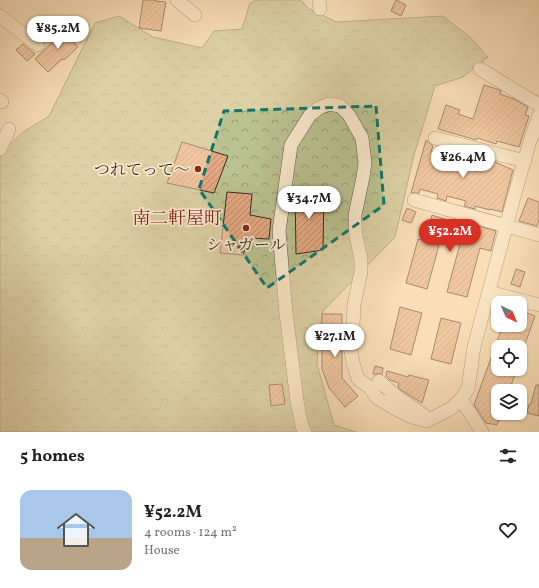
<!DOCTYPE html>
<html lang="en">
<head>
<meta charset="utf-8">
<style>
	:root { --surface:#fff; --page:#f6f6f6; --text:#222; --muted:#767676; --accent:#d93025 }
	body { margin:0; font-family:Vollkorn,"Noto Serif JP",serif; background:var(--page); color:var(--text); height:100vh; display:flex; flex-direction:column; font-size:15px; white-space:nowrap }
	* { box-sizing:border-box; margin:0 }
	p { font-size:13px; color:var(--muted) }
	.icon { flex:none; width:22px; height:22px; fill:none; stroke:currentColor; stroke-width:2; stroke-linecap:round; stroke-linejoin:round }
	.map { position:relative; height:432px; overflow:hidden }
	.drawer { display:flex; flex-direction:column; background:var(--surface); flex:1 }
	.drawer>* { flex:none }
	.needle { width:26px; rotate:136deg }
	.tools { position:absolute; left:491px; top:296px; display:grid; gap:8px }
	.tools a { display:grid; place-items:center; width:36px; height:36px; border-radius:8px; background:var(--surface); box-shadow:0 1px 3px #0004; font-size:20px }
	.price { position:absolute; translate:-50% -34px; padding:0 9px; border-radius:14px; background:#fff; color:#222; font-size:13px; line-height:26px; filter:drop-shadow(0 1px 2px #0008) }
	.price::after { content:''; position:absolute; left:50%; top:24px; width:12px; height:9px; margin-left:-6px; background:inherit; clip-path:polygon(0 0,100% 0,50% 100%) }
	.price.current { background:var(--accent); color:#fff }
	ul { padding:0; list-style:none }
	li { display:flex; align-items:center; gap:12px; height:100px; padding:0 20px }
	li span { display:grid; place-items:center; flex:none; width:112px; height:80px; border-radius:12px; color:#555 }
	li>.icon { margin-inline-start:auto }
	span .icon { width:48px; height:48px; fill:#fffc; stroke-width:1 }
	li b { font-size:17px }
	h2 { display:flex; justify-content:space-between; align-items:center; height:48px; padding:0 20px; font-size:17px }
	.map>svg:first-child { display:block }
</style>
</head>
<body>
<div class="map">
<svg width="539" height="432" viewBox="0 0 539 432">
	<defs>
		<pattern id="forest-crowns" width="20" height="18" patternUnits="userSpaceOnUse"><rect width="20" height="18" fill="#bac290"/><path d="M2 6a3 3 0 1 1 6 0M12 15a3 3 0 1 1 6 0" fill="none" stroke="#989e75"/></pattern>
		<pattern id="building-hatch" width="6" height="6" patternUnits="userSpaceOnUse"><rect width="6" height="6" fill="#e4a982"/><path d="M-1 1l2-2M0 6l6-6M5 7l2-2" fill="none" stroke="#ba8a6a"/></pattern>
	</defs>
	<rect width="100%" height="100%" fill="#f9deb6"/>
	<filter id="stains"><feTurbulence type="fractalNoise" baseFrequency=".005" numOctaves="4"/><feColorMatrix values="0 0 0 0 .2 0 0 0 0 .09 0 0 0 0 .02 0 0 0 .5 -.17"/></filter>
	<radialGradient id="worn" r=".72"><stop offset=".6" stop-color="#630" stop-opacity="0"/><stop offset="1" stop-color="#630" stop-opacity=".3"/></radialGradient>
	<path fill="url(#forest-crowns)" stroke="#78775a" d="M257 0H301L308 8 336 22 443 16 470 37 488 57 463 77 435 86 414 155 395 237 323 311 320 328 317 364 334 425 356 432H0V154L23 132 49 116 95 23 119 16 153 37 202 48 214 31 242 29 250 3Z"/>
	<path fill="url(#building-hatch)" stroke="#372c23" d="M143 0H156L155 1 166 2 161 31 139 28Z
		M396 0 406 5 401 16 391 11Z
		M71 24 77 30 69 38 78 47 64 60 62 59 48 72 35 59Z
		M23 44 35 54 27 61 16 50Z
		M484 85 497 89 501 91 500 94 514 99 528 107 525 115 529 116 519 147 497 141 496 144 477 138 476 140 438 129 446 105 460 110 458 114 473 119Z
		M426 140 433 146 431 151 448 158 451 150 490 160 513 170 502 212 490 209V210L475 206V209L464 206 466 201 447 196 446 201 437 198 438 194 420 189 419 193H411Z
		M182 142 228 156 214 193 167 183Z
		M324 188 323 250 296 254 295 189Z
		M227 192 252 194 250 215 271 219 269 239 249 238 243 255 220 253Z
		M528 198 539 202V220L537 226 519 221Z
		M407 208 416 212 411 223 402 220Z
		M432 215 459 224 460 221 496 231 491 251 480 248 467 297 447 292 460 244 441 238 427 289 406 283 418 239 425 241Z
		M516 269 525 272 520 287 511 284Z
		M400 307 422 313 411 355 390 349Z
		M520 310 535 316 524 347H498V369H517L509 391H498V413H502L497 425 486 423 474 405 503 325H520Z
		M322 314H342V378L358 396 345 407 329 388 322 369Z
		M441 318 461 323 451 364 431 359Z
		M375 366 383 368 382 374H373Z
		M387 371 408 377 409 375 429 380 422 403 401 390 398 387 399 383 390 380 386 376Z
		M282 384 285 404 271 406 269 385Z
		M536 385H539V416L527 413 529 404H531Z"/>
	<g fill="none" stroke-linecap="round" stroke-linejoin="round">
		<g stroke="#685848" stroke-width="14">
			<path id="minor" d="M177 0 195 15
				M319 0 320 9
				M0 16 38 45
				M480 69 539 105
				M0 100 2 102
				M435 138 525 161
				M0 149 9 129
				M414 200 539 235
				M489 292 539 305
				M379 381 396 396 425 416
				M461 399 482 432
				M305 432 302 426 297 401 286 313 279 231 291 145 310 115 319 108 329 104 340 106 349 115 362 138 365 163 363 177 355 215V226L356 236 361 259V272L354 305 353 327 350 345 353 363 358 379 369 387 377 398 392 407 412 417 427 421 452 408 461 399 468 389 474 347 511 208 529 144 539 115"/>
		</g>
		<use href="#minor" stroke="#fbead0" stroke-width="13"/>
	</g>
	<path d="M0 0H539V432H0ZM376 106 384 205 267 288 199 189 224 111Z" fill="#f9deb6" fill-opacity=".55" fill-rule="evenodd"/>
	<path fill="none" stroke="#0f766e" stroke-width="3" stroke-dasharray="8 5" stroke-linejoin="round" d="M376 106 384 205 267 288 199 189 224 111Z"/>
	<g fill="#8f2418" stroke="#fbead0" stroke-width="1.5">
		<circle cx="198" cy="169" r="4"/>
		<circle cx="246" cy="228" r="4"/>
	</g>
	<g text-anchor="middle" stroke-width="3.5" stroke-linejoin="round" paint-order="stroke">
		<g font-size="16" fill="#372c23" stroke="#fbead0" text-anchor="end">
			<text x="190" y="175">つれてって～</text>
			<text x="246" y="250" text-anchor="middle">シャガール</text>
		</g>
		<g font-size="18" fill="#7a1f14" stroke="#fbead0">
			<text x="177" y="224">南二軒屋町</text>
		</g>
	</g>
	<rect width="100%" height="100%" filter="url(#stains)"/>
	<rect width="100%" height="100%" fill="url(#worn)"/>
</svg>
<div class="tools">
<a><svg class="needle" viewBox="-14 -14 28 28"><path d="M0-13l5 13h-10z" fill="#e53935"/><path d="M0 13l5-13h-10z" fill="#767676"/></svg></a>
<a><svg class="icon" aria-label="locate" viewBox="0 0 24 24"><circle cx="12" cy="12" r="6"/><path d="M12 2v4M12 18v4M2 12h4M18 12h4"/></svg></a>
<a><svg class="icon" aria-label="layers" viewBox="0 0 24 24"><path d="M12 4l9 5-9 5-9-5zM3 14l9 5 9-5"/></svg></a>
</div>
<b class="price" style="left:58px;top:50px">¥85.2M</b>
<b class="price" style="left:463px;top:179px">¥26.4M</b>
<b class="price" style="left:309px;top:220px">¥34.7M</b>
<b class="price current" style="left:450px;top:253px">¥52.2M</b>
<b class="price" style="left:335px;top:358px">¥27.1M</b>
</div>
<section class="drawer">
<h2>5 homes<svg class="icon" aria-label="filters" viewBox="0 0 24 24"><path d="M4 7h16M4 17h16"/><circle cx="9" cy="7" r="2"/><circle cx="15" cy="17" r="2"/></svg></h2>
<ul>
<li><span style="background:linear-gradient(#a9c7e8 60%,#b9a48a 0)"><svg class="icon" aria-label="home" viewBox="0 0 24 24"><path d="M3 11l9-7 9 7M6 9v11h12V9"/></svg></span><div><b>¥52.2M</b><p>4 rooms · 124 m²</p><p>House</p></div><svg class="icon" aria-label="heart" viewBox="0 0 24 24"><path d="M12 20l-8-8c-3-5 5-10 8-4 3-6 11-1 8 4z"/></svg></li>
</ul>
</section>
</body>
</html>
